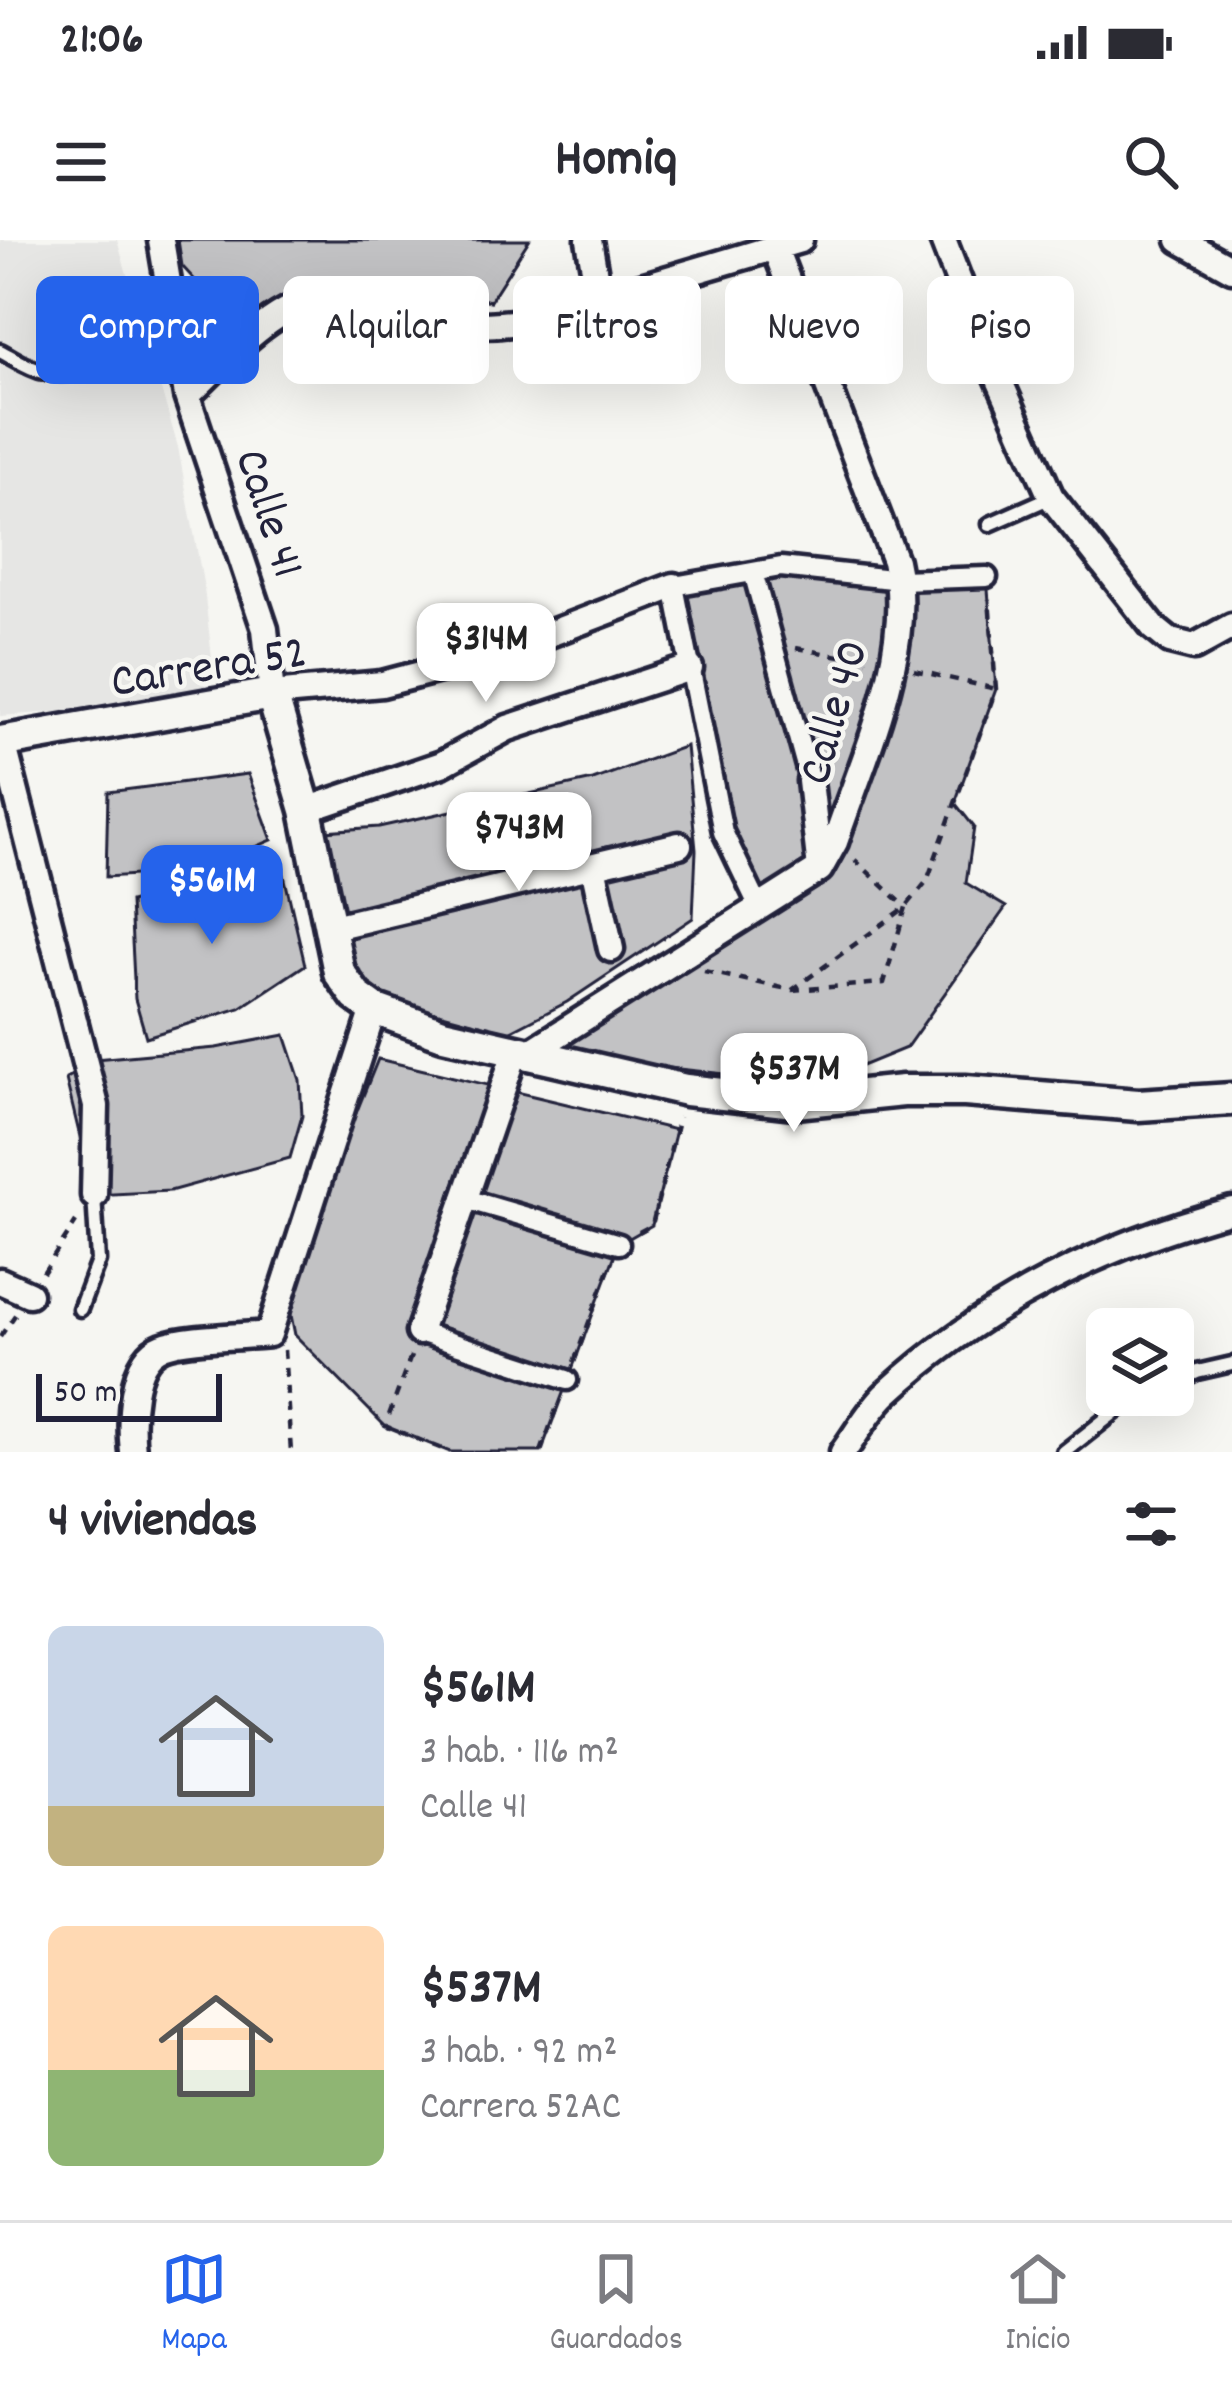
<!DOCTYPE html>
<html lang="es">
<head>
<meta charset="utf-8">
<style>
	:root { --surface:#fff; --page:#f2f2f3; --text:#2b2b33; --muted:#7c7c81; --line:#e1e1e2; --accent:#2563eb }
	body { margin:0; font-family:Dekko,sans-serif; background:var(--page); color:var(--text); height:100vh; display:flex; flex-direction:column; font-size:45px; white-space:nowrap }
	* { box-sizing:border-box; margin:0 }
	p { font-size:39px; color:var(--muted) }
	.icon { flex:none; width:66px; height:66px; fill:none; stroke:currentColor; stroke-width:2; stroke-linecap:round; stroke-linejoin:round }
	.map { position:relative; height:1212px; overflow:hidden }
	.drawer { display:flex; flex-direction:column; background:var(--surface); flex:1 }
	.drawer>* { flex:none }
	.banner { position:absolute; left:36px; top:36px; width:1161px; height:108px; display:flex; gap:24px }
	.tools { position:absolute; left:1086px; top:1068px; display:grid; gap:24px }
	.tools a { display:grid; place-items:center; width:108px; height:108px; border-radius:18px; background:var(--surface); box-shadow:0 12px 48px #0002; font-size:60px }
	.scale { position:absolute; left:36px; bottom:30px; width:186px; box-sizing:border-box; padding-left:12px; border:6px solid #22223b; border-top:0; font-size:33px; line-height:42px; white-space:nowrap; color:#22223b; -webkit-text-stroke:9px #f6f6f2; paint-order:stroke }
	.price { position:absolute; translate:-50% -102px; padding:0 27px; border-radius:24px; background:#fff; color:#222; font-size:39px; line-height:78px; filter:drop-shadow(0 3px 6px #0008) }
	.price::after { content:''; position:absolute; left:50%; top:72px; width:36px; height:27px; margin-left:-18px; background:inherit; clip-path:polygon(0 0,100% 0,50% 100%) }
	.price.active { background:var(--accent); color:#fff }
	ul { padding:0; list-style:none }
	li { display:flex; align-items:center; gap:36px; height:300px; padding:0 48px }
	li span { display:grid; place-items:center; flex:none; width:336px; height:240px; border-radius:18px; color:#555 }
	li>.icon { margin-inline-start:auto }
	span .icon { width:144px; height:144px; fill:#fffc; stroke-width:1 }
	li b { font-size:51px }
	h2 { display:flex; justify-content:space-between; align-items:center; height:144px; padding:0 48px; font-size:51px }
	.chip { padding:0 42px; border-radius:18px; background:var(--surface); box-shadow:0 12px 48px #0002; font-size:42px; line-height:108px }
	.chip.active { background:var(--accent); color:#fff }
	.status { display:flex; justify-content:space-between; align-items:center; height:84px; padding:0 60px; background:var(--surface); direction:ltr }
	.status svg { height:33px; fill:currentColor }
	header { display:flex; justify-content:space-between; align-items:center; height:156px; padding:0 48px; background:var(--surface); font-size:54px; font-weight:700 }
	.tab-bar { display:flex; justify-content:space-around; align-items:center; height:168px; border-top:3px solid var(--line); background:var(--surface); font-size:33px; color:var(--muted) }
	.tab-bar a { display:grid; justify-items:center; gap:6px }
	.tab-bar .active { color:var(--accent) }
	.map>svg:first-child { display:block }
</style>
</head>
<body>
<div class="status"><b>21:06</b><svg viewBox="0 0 49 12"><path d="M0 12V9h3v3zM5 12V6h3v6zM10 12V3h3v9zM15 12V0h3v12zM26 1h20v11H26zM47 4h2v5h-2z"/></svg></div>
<header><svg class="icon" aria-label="menu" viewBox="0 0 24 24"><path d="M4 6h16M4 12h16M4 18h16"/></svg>Homiq<svg class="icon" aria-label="search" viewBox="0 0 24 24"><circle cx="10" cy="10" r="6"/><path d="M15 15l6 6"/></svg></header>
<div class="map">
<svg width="1232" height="1212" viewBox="0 0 1232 1212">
	<rect width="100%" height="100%" fill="#f6f6f2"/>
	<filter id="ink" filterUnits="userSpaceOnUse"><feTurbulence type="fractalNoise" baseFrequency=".00833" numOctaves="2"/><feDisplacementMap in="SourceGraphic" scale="24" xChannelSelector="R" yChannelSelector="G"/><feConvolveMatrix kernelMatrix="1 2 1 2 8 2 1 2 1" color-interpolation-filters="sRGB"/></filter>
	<g filter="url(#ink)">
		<path fill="#e6e6e4" d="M0 0H117L178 207 204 348 212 418 205 444 184 463 0 476Z"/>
		<path fill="#c2c2c4" stroke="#22223b" stroke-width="3" d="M178 0H529L490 61 419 44 297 46 248 98 182 26Z
			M781 327 987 337 996 449 955 563 974 587 966 643 1006 667 906 808 818 844 529 813 755 658 719 573 674 346Z
			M686 506 696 610 693 678 567 762 509 792 369 754 339 686 325 591 379 587 593 540Z
			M248 534 272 600 200 631 106 637 108 552Z
			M281 622 305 725 240 768 146 797 135 759 130 662Z
			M285 795 300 840 302 876 290 918 170 951 94 955 66 839 95 819 216 808Z
			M378 819 676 890 652 985 619 1004 541 1212H450L385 1186 295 1095 290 1070 346 898Z"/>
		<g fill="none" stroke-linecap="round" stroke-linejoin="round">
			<g stroke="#22223b" stroke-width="21">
				<path id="service" d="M0 111C14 118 29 129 44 132 93 143 138 103 174 75
					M990 284 1051 257
					M80 1069 98 1021 94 955
					M1173 1143 1197 1132 1232 1124
					M1064 1212 1120 1168 1148 1155"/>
			</g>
			<g stroke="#22223b" stroke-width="27">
				<path id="pedestrian" d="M753 332 810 541
					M760 669 723 592 674 346 781 327 900 340 987 337
					M462 958 619 1004
					M419 1092 567 1140"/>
			</g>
			<g stroke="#22223b" stroke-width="33">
				<path id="minor" d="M161 0 187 156 265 389 272 454 382 444 497 414 674 346
					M589 0 599 58
					M943 0 982 101 1051 257 1154 388 1170 401 1194 407 1232 386
					M1180 0 1232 29
					M187 156C220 125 276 61 323 59 340 59 361 68 378 71 432 83 471 90 526 81L800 0
					M3 502 96 866 94 955
					M810 541 820 629
					M306 570 442 524 508 488 690 428
					M593 626 611 709
					M329 688 679 605
					M529 813 820 629 835 602C863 518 915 410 895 321L775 8
					M0 1041 29 1054
					M419 1092 516 810
					M133 1212C130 1183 129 1119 163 1106 185 1097 242 1097 269 1094L374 769
					M843 1212C857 1193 870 1169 887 1153 984 1063 1105 1004 1232 970"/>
			</g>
			<g stroke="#22223b" stroke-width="39">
				<path id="tertiary" d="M0 502 272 454 306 570 339 732 356 756 374 769 443 794 686 850 795 862 903 851H965L1138 865 1232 859"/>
			</g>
			<path stroke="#22223b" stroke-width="4.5" stroke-dasharray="9 9" stroke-linecap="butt" d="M796 408 867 421
				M914 430 996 449
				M704 731 792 750 884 743 906 667 855 620
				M792 750 906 667 927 641 996 449 989 359
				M639 992 652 985 679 877
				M43 1033 76 982
				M0 1097 17 1072
				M284 1110 291 1212
				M411 1116 385 1186 450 1212
				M574 1122 612 1021
				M541 1212 559 1161"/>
			<use href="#service" stroke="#f6f6f2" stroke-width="12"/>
			<use href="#pedestrian" stroke="#f6f6f2" stroke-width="18"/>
			<use href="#minor" stroke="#f6f6f2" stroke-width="24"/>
			<use href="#tertiary" stroke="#f6f6f2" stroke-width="30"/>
		</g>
	</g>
	<g text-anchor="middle" stroke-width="9" stroke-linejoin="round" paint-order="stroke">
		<g font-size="48" fill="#22223b" stroke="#f6f6f2">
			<text transform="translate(273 272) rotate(72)" y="17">Calle 41</text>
			<text transform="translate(208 423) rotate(-9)" y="17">Carrera 52</text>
			<text transform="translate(830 471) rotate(-74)" y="17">Calle 40</text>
		</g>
	</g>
</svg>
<div class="tools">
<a><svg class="icon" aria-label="layers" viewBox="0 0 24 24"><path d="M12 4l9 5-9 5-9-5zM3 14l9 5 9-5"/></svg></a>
</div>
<div class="scale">50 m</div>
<b class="price" style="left:486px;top:465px">$314M</b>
<b class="price" style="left:519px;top:654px">$743M</b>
<b class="price active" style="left:212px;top:707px">$561M</b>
<b class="price" style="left:794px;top:895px">$537M</b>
<div class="banner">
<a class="chip active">Comprar</a>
<a class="chip">Alquilar</a>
<a class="chip">Filtros</a>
<a class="chip">Nuevo</a>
<a class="chip">Piso</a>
</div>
</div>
<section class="drawer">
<h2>4 viviendas<svg class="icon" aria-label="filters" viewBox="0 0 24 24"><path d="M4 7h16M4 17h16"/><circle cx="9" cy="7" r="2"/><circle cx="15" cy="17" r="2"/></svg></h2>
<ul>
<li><span style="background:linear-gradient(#c9d6e8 75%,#c2b280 0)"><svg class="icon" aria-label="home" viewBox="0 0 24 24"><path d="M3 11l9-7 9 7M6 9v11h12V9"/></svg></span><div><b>$561M</b><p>3 hab. · 116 m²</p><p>Calle 41</p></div></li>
<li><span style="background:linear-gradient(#ffd9b3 60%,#8fb573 0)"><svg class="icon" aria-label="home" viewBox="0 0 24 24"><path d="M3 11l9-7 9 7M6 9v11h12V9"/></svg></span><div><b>$537M</b><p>3 hab. · 92 m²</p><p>Carrera 52AC</p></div></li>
</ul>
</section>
<nav class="tab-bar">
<a class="active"><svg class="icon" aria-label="map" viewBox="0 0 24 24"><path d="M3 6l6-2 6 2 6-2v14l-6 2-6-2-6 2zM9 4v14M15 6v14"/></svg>Mapa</a>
<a><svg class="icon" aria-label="saved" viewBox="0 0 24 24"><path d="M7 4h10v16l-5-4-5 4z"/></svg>Guardados</a>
<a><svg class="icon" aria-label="home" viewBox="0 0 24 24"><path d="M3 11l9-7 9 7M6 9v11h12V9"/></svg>Inicio</a>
</nav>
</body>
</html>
